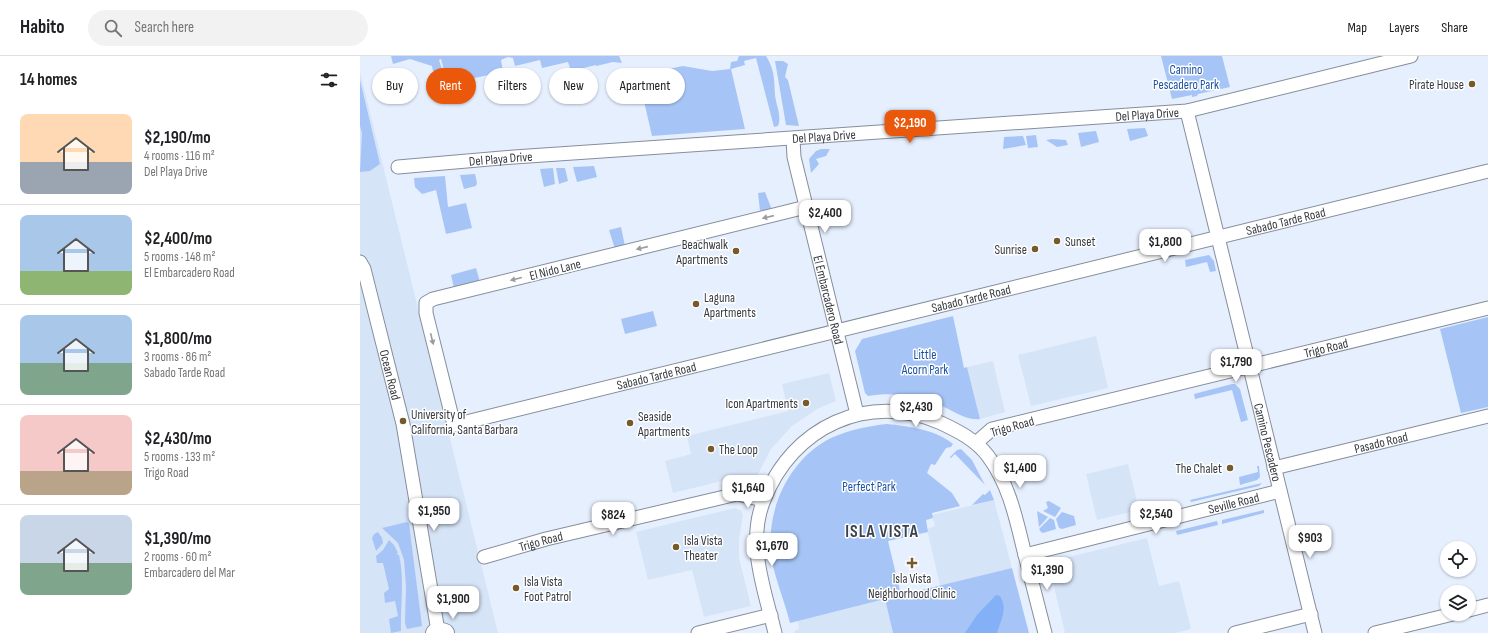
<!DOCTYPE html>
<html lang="en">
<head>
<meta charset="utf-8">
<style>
	:root { --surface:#fff; --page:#f2f2f2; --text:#202124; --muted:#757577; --line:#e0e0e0; --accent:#ea580c }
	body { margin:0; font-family:"Sofia Sans Condensed",sans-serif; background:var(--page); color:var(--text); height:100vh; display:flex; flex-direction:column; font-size:15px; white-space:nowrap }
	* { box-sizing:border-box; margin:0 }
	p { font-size:13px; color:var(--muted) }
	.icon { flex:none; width:22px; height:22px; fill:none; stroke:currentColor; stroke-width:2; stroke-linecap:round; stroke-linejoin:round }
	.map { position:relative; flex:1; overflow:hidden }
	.details { display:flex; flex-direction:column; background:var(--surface); width:360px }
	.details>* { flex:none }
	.guide { position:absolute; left:12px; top:12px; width:380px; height:36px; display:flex; gap:8px }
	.fabs { position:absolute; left:1080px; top:485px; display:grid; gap:8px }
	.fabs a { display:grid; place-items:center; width:36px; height:36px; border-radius:50%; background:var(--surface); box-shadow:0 1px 3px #0004; font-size:20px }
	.price { position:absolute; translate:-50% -34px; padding:0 9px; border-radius:8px; background:#fff; color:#222; font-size:13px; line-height:26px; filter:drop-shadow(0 1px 2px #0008) }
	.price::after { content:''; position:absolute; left:50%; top:24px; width:12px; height:9px; margin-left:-6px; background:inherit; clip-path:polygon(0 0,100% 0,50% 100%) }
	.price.selected { background:var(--accent); color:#fff }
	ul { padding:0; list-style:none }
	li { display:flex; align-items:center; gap:12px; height:100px; padding:0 20px }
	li+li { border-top:1px solid var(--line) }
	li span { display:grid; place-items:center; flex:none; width:112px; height:80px; border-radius:8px; color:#555 }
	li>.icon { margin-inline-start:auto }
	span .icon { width:48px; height:48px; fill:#fffc; stroke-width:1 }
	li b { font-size:17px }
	h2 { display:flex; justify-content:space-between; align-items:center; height:48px; padding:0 20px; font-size:17px }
	.pill { padding:0 14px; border-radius:18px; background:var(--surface); box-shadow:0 1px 3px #0004; font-size:14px; line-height:36px }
	.pill.selected { background:var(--accent); color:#fff }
	header { display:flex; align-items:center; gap:24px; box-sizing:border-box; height:56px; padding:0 20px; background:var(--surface); border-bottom:1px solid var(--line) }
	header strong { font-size:19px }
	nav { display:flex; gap:22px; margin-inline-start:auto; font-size:14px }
	.search { width:280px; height:36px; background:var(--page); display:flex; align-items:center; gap:10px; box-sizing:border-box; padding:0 14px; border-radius:22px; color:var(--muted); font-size:15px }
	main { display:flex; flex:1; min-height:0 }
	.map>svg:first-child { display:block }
</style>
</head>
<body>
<header>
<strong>Habito</strong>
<div class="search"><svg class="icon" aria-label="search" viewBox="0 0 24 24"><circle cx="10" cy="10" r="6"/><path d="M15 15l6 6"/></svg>Search here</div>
<nav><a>Map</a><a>Layers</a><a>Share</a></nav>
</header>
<main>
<section class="details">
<h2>14 homes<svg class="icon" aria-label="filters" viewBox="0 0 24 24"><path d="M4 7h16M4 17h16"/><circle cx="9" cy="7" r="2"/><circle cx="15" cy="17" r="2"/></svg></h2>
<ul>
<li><span style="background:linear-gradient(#ffd9b3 60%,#9aa5b1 0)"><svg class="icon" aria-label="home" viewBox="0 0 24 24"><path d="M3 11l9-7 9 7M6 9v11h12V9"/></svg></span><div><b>$2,190/mo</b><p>4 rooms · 116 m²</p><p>Del Playa Drive</p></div></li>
<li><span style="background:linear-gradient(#a9c7e8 70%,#8fb573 0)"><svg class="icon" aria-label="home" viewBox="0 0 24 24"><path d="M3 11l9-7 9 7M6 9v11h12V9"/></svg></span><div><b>$2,400/mo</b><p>5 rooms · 148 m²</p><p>El Embarcadero Road</p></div></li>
<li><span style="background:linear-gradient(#a9c7e8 60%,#7fa58c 0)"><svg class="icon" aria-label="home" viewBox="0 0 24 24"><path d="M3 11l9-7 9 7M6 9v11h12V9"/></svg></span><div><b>$1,800/mo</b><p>3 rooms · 86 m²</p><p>Sabado Tarde Road</p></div></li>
<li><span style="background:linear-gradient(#f6c9c9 70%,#b9a48a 0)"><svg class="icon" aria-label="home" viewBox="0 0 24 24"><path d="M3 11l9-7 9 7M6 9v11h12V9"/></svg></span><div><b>$2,430/mo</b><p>5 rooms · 133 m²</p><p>Trigo Road</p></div></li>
<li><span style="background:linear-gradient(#c9d6e8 60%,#7fa58c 0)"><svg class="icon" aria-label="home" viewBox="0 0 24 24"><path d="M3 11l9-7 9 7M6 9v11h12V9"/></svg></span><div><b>$1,390/mo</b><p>2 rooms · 60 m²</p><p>Embarcadero del Mar</p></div></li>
</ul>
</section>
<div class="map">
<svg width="1128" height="577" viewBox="0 0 1128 577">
	<rect width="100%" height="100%" fill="#e6effe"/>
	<path fill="#d6e4f8" d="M0 16 116 488 138 577H0Z
		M736 280 748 332 671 350 658 299Z
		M633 305 645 356 620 363 607 311Z
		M469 317 476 345 457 353 432 370 411 393 397 420 384 423 378 421 313 437 305 405 331 398 327 380 428 355 422 328Z
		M768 408 779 454 737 464 726 418Z
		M634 444 652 512 580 530 567 473 575 470 572 459Z
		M375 452 382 455 383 459 379 484V502L391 550 344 561 332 514 288 524 276 476Z
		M787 482 799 530 819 525 831 573 815 577H705L688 506Z
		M525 543 533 577H435L434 575 439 573 438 565Z"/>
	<path fill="#a6c5f6" d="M31 0H259L262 7 253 6 236 10V9L211 15 208 6 182 12 180 4 155 10 153 2 148 1 141 4 143 16 105 24 103 15 84 14 81 3 79 4 83 16 73 15 72 10 50 3 33 8Z
		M379 0H406C415 14 414 24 415 39 416 49 422 60 418 70L414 71 396 2 384 5 385 9 371 13 385 73 292 80 278 19 323 10 352 15 370 13 371 6 377 5Z
		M801 0H862L870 31 838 38 837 40 832 41V39L812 43Z
		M415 5H423L428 8 425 21 428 24 439 70 426 69Z
		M0 24 20 108 10 115 0 116 2 77 0 70Z
		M785 72 788 80 770 85 767 73Z
		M736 75 739 86 721 91 718 77Z
		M676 79 678 91 668 92 666 80Z
		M663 80 666 89 643 93 644 81Z
		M692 83 706 84 708 89 697 91 686 84Z
		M461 93H470L466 100 456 103 459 108 451 117 449 103 456 95Z
		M234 110 237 121 217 126 213 111Z
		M193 112 195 128 184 131 180 113Z
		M196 112H205L208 125 199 128Z
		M115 118 117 127 116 130 104 133 100 119Z
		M85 120 88 151 106 147 112 172 86 178 76 134 62 138 55 131 54 122Z
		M405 136 412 154 404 156 403 154 400 155 398 137Z
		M261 171 265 190 255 193 249 174Z
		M849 199 854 205 856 215 850 216 847 206 826 211 825 204Z
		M116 212 120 226 94 232 91 219Z
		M293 255 297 270 265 278 261 263Z
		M593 260 604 312 607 311 620 363C604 365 588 351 573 346 553 339 530 336 508 340L505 337 495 295 502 283Z
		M1128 261V351L1101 357 1080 273Z
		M872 328H875L880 333 888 364 881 366 872 334 835 343 834 338Z
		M527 368C548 370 577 374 593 388L591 391 586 392 575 409 571 408 567 417 592 437 600 450 572 457 573 462 566 464 568 476 528 485 541 539 652 512 669 577H533L525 543 430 567C425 546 416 526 412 505 404 458 427 404 471 382 489 374 508 370 527 368Z
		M601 393 612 404 625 429 595 398 591 402 590 401 597 394Z
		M897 410H899L900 421 897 424 880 429 879 421 898 416Z
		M902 427 899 430 831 446 830 444Z
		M630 434 634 444 612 449 623 438 625 439Z
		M689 445 701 452 695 461 683 455 688 452 686 446Z
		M904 454V457L862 468V464Z
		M677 455 688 461 679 471Z
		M702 456 714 460 716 469 702 473 699 472 696 463Z
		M690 462 694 464 696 473 683 477 681 476 679 473Z
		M857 465 858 469 817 479 816 475Z
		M47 466 49 468 62 570 47 573 45 567 46 530 44 504 38 487 22 472Z
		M18 476 22 482 23 487 16 495 12 482 14 478Z
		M29 484 34 489 38 497 36 498 39 499C45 524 40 550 41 575L31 577 29 563 38 560 35 545 25 547 24 537 29 533 23 507H17L16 500 23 494Z"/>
	<path fill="#83b0f6" d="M636 539 640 540C648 553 641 564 637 577H605L617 559Z"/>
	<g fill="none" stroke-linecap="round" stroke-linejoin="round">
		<g stroke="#868e9b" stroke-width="15">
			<g id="street">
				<path id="s1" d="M827 55 955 577"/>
				<path id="s2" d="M433 83 434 101 497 358"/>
				<path id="s3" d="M38 111 154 101 827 55 1051 0"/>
				<path id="s4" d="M446 151 73 243 66 247V257L94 369 1128 115"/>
				<path id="s5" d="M0 206 4 213 43 368 78 575"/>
				<path id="s6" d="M616 387 632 373 1128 252"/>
				<path id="s7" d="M914 412 1128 360"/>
				<path id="s8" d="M665 499 920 435"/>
				<path id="s9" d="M124 501 186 483 377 438 403 444"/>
				<path d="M1109 554 1128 549"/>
				<path d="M338 577 411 559"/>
				<path d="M415 577C405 535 386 487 404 444 432 371 508 335 581 367 598 375 616 384 628 400 649 428 656 462 664 495 671 522 678 550 685 577"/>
				<path d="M875 577 951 558"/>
				<path d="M1015 577 1093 558"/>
			</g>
		</g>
		<g stroke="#868e9b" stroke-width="20">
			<path id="secondary" d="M75 577 78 575 85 577"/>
		</g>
		<use href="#street" stroke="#fff" stroke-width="13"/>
		<use href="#secondary" stroke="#fff" stroke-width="18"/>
	</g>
	<defs><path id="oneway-solid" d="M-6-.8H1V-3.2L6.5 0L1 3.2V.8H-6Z"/></defs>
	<g fill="#9a9ca0">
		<use href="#oneway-solid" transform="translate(408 161) rotate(167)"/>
		<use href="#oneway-solid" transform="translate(282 192) rotate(167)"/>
		<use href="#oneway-solid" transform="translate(156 223) rotate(166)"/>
		<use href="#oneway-solid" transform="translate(72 283) rotate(76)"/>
	</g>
	<g fill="#755a2c" stroke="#fff" stroke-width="1.5">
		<circle cx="1112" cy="28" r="4"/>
		<circle cx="697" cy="185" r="4"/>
		<circle cx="675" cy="193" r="4"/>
		<circle cx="376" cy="195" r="4"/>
		<circle cx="336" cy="248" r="4"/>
		<circle cx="446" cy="347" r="4"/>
		<circle cx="43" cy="365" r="4"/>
		<circle cx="270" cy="367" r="4"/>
		<circle cx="351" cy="393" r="4"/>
		<circle cx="870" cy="412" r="4"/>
		<circle cx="316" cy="491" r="4"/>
		<path d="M550 501h4v4h4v4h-4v4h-4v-4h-4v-4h4z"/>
		<circle cx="156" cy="532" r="4"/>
	</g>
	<g text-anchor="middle" stroke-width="3" stroke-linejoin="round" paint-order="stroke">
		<g font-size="13" fill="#1c51a2" stroke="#fff">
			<text x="826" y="18">Camino<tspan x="826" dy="15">Pescadero Park</tspan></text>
			<text x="565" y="303">Little<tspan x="565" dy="15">Acorn Park</tspan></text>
			<text x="509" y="435">Perfect Park</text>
		</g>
		<g font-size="13" fill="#363a40" stroke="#fff" text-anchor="start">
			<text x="1104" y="33" text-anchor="end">Pirate House</text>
			<text x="705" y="190">Sunset</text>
			<text x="368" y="193" text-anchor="end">Beachwalk<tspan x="368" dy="15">Apartments</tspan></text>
			<text x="667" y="198" text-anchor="end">Sunrise</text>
			<text x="344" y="246">Laguna<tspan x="344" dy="15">Apartments</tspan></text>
			<text x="438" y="352" text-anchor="end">Icon Apartments</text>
			<text x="51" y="363">University of<tspan x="51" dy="15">California, Santa Barbara</tspan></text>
			<text x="278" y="365">Seaside<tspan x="278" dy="15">Apartments</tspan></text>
			<text x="359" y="398">The Loop</text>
			<text x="862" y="417" text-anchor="end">The Chalet</text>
			<text x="324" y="489">Isla Vista<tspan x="324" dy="15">Theater</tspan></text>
			<text x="552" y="527" text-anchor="middle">Isla Vista<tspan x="552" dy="15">Neighborhood Clinic</tspan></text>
			<text x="164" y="530">Isla Vista<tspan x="164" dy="15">Foot Patrol</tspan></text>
		</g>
		<g font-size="13" fill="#363a40" stroke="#fff">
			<text dy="5" stroke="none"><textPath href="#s3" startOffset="751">Del Playa Drive</textPath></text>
			<text dy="5" stroke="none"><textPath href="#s3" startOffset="427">Del Playa Drive</textPath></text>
			<text dy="5" stroke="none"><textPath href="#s3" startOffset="103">Del Playa Drive</textPath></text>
			<text dy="5" stroke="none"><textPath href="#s4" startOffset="1374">Sabado Tarde Road</textPath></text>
			<text transform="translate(195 213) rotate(-14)" y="5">El Nido Lane</text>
			<text dy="5" stroke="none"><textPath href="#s4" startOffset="1050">Sabado Tarde Road</textPath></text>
			<text dy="5" stroke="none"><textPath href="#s2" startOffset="165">El Embarcadero Road</textPath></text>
			<text dy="5" stroke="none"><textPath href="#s6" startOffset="365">Trigo Road</textPath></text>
			<text dy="5" stroke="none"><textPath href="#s5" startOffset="117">Ocean Road</textPath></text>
			<text dy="5" stroke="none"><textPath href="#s4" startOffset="726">Sabado Tarde Road</textPath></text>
			<text transform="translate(652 370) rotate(-16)" y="5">Trigo Road</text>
			<text dy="5" stroke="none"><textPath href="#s1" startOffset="341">Camino Pescadero</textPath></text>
			<text dy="5" stroke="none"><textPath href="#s7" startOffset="110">Pasado Road</textPath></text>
			<text dy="5" stroke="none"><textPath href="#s8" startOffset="215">Seville Road</textPath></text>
			<text dy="5" stroke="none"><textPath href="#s9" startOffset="59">Trigo Road</textPath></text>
		</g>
		<g font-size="17" font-weight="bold" letter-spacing="1" fill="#3b424d" stroke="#fff">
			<text x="522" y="481">ISLA VISTA</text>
		</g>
	</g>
</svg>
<div class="fabs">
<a><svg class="icon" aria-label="locate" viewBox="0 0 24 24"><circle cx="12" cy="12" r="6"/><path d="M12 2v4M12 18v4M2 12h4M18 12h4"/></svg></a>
<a><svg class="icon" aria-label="layers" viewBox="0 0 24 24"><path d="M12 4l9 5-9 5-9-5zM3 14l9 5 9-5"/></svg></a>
</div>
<b class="price selected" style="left:550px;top:88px">$2,190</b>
<b class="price" style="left:465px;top:178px">$2,400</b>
<b class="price" style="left:805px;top:207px">$1,800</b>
<b class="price" style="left:876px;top:327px">$1,790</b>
<b class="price" style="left:556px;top:372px">$2,430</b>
<b class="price" style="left:660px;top:433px">$1,400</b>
<b class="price" style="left:388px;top:453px">$1,640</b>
<b class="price" style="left:74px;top:476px">$1,950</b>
<b class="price" style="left:796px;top:479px">$2,540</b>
<b class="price" style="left:253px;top:480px">$824</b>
<b class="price" style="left:950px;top:503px">$903</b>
<b class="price" style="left:412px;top:511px">$1,670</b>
<b class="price" style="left:687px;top:535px">$1,390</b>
<b class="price" style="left:93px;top:564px">$1,900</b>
<div class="guide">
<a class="pill">Buy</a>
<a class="pill selected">Rent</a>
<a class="pill">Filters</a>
<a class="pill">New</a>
<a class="pill">Apartment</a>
</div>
</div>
</main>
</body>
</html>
